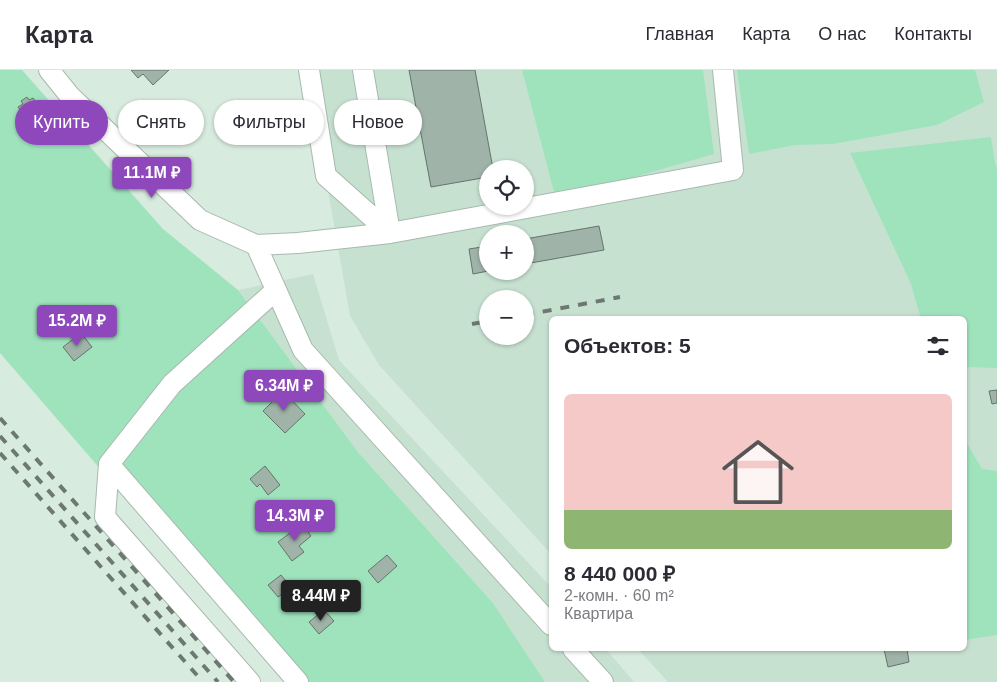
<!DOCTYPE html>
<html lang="ru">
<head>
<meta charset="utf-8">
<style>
	:root { --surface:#fff; --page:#f2f2f3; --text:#2b2b33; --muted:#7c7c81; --line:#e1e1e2; --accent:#8e48bc }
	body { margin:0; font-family:Arial,sans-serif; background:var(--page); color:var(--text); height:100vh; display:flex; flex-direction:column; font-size:19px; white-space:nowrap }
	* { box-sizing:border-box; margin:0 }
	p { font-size:16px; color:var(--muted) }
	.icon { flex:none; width:28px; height:28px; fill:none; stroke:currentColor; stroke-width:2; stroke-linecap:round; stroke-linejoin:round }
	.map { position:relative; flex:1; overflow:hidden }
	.drawer { position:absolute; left:549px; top:246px; width:418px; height:335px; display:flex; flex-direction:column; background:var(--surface); border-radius:8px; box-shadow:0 1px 4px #0004 }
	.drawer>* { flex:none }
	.banner { position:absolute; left:15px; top:30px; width:459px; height:45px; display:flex; gap:10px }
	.controls { position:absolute; left:479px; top:90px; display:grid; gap:10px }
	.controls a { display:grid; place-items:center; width:55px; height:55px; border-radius:50%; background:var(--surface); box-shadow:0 1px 4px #0004; font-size:25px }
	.price { position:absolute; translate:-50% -42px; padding:0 11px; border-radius:5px; background:var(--accent); color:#fff; font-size:16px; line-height:32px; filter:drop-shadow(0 1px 2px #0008) }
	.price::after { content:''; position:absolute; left:50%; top:30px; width:15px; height:11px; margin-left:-8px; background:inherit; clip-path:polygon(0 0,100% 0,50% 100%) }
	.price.active { background:#222; color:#fff }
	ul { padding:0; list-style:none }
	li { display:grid; align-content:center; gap:10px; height:265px; padding:0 15px }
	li+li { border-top:1px solid var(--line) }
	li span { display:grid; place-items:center; height:155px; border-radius:8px; color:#555 }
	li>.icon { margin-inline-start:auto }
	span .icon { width:90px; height:90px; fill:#fffc; stroke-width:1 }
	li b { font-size:21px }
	h2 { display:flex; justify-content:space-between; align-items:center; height:60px; padding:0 15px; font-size:21px }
	.pill { padding:0 18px; border-radius:22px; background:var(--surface); box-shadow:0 1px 4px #0004; font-size:18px; line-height:45px }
	.pill.active { background:var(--accent); color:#fff }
	header { display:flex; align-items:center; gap:30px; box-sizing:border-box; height:70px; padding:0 25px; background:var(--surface); border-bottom:1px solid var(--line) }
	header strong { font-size:24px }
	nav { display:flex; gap:28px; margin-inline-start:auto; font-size:18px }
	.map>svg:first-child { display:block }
</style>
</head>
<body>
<header>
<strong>Карта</strong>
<nav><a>Главная</a><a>Карта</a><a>О нас</a><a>Контакты</a></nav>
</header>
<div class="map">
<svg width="997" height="612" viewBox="0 0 997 612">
	<rect width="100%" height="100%" fill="#d8ebdf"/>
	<path fill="#c7e1d1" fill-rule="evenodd" d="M307 0H997V612H668L638 579H964V249H551V484L379 295 350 246ZM488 99H525V136H488ZM488 164H525V201H488ZM488 229H525V266H488Z
		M313 204 339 290 551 517V579H606L634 612H545L493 533 358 382 238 220Z"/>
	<path fill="#9fe3bd" d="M0 0H22L163 159 238 220 358 382 493 533 545 612H290L102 401 0 283Z
		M522 0H703L714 84 614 113 554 122Z
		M737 0H975L984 32 937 55 833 74 795 75 749 84Z
		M991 67 995 93 997 98V298L964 297V249H921L911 214 850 83Z
		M964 368 982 399 997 401V565L964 570Z"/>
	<path fill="#a0b3a8" stroke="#64756b" d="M131 0H169L153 15 143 4 138 8Z
		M409 0H475L493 99H488V107L431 117Z
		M27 27 29 30 33 28 41 39 27 50 18 37 23 34 21 31Z
		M599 156 604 180 525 194V169Z
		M488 176V201L473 204 469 179Z
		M51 237 62 253 48 263 37 247Z
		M81 263 92 277 74 291 63 277Z
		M997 320V333L992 334 989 321Z
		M283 321 305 344 285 363 263 341Z
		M265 396 280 415 268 425 260 414 257 417 250 409Z
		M302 454 311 466 299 476 304 482 292 491 278 472Z
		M387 485 397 496 378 513 368 501Z
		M281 505 290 516 288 518 302 535 295 541 281 525 278 527 268 515Z
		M324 540 334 551 319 564 309 552Z
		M884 579H907L909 592 888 597Z"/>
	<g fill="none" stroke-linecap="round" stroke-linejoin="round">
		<g stroke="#a7b9ae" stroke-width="22">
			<path id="minor" d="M49 0 70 26 200 150 256 175 298 173 390 163 733 100 723 0
				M309 0 326 106 390 163
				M363 0 390 163
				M256 175 303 280 551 555
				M276 220 172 314 109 394 298 612
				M109 394 105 447 250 612
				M573 579 603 612"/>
		</g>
		<use href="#minor" stroke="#fff" stroke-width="20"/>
		<path stroke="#6c7871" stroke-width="4" stroke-dasharray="9 9" stroke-linecap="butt" d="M525 245 620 227
			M472 254 488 251
			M0 348 234 612
			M0 366 218 612
			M0 383 203 612"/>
	</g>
</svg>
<div class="controls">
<a><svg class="icon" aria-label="locate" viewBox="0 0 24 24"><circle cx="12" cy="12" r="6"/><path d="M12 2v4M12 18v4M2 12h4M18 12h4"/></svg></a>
<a>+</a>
<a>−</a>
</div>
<b class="price" style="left:152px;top:129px">11.1M ₽</b>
<b class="price" style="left:77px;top:277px">15.2M ₽</b>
<b class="price" style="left:284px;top:342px">6.34M ₽</b>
<b class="price" style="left:295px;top:472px">14.3M ₽</b>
<b class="price active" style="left:321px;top:552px">8.44M ₽</b>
<div class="banner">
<a class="pill active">Купить</a>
<a class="pill">Снять</a>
<a class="pill">Фильтры</a>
<a class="pill">Новое</a>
</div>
<section class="drawer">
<h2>Объектов: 5<svg class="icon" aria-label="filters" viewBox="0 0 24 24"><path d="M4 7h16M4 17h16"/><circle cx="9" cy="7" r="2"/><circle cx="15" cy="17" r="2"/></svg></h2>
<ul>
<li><span style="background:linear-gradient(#f6c9c9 75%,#8fb573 0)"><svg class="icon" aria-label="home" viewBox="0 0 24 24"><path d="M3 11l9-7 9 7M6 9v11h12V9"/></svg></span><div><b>8 440 000 ₽</b><p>2-комн. · 60 m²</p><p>Квартира</p></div></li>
</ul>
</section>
</div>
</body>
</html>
